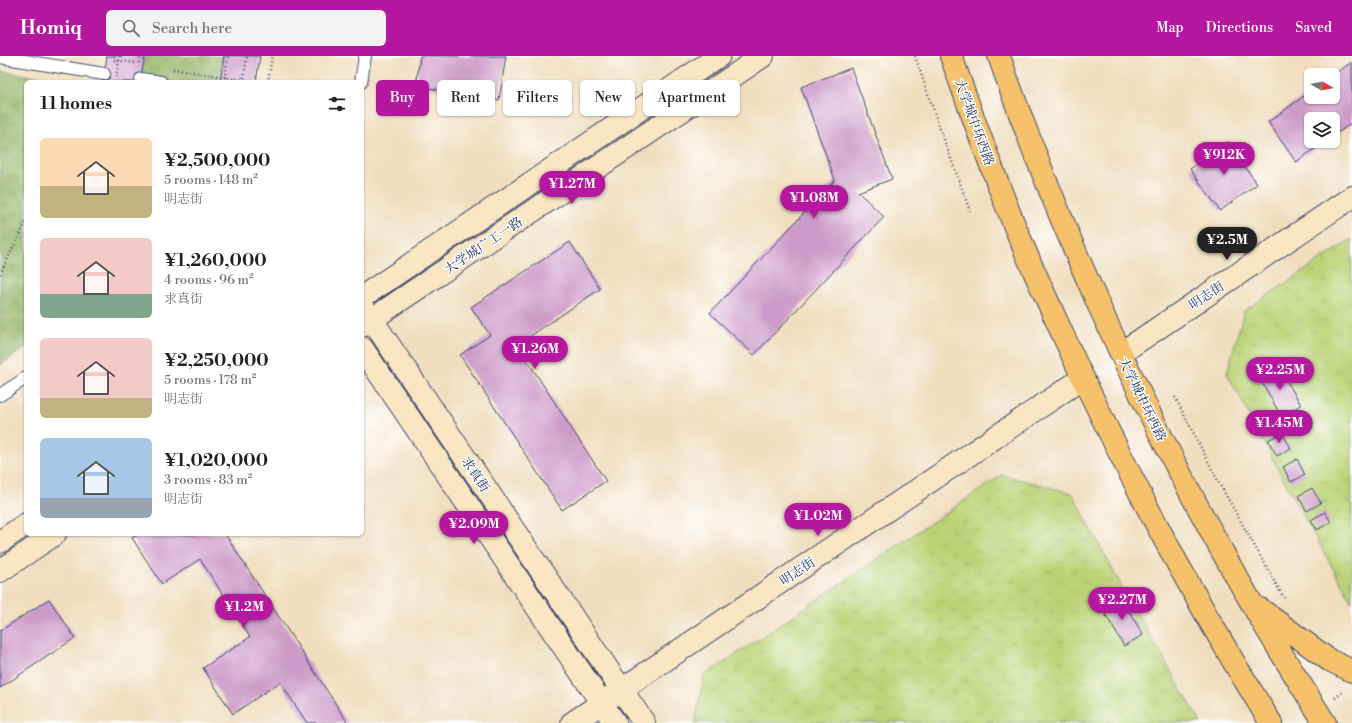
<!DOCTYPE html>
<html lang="en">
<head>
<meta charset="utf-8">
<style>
	:root { --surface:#fff; --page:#f2f2f2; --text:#222; --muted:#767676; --accent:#b5179e }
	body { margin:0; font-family:"Libre Bodoni","Noto Serif SC",serif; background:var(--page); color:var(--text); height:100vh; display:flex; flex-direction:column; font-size:15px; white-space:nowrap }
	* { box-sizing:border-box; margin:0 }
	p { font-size:13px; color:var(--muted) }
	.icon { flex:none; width:22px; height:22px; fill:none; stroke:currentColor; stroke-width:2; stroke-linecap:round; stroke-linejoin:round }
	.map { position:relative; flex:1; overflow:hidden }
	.drawer { position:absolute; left:24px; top:24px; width:340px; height:456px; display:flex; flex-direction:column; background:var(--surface); border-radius:6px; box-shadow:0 1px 3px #0004 }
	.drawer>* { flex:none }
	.banner { position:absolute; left:376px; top:24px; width:380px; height:36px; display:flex; gap:8px }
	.needle { width:26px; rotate:99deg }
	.buttons { position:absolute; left:1304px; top:12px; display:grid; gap:8px }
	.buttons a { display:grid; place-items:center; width:36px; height:36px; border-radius:6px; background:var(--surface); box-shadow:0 1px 3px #0004; font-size:20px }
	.price { position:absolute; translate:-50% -34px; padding:0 9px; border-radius:14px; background:var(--accent); color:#fff; font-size:13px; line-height:26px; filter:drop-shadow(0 1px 2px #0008) }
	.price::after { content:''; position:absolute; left:50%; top:24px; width:12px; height:9px; margin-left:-6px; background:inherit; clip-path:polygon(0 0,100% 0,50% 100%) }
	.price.on { background:#222; color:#fff }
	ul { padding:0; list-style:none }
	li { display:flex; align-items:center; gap:12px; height:100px; padding:0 16px }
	li span { display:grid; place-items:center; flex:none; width:112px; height:80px; border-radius:6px; color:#555 }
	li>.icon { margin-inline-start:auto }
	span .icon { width:48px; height:48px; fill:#fffc; stroke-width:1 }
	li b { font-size:17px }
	h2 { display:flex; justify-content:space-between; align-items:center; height:48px; padding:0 16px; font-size:17px }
	.chip { padding:0 14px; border-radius:6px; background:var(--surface); box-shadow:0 1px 3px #0004; font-size:14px; line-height:36px }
	.chip.on { background:var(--accent); color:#fff }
	header { display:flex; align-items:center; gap:24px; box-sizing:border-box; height:56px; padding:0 20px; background:var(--accent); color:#fff }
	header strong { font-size:19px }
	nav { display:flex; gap:22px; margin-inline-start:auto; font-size:14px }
	.search { width:280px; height:36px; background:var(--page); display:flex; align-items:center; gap:10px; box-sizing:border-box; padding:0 14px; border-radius:6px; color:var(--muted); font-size:15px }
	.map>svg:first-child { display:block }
</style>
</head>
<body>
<header>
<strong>Homiq</strong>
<div class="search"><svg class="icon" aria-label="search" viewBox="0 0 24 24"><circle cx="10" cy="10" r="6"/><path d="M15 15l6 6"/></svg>Search here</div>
<nav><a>Map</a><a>Directions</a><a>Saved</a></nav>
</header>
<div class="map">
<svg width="1352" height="667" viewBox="0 0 1352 667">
	<defs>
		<pattern id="grass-tufts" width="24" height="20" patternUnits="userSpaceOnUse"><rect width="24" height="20" fill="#bdd377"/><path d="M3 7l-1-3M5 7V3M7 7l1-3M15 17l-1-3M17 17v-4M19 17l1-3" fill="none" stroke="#a2b569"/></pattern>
		<pattern id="forest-crowns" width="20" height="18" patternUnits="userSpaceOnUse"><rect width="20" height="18" fill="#96b568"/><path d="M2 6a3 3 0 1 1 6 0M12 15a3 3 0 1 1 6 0" fill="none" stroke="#7a9459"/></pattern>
	</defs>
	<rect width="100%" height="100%" fill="#fff"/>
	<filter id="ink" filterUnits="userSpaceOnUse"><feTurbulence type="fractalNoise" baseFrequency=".025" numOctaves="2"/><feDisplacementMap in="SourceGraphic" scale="8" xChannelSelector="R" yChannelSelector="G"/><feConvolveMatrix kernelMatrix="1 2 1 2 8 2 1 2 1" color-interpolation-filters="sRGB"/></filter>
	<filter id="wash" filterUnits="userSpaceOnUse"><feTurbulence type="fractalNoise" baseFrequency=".012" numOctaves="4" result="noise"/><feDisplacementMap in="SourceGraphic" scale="16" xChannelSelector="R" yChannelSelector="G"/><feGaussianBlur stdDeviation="0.9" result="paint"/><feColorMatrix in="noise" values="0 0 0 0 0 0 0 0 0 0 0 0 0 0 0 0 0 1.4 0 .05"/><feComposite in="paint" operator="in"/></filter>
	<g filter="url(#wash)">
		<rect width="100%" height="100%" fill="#f0debe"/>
		<path fill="url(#grass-tufts)" stroke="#6c816a" d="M1352 183V546L1298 450 1227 317 1244 255Z
			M1002 419 1072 437 1125 537 1201 667H695L704 620Z"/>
		<path fill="url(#forest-crowns)" stroke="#587263" d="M145 0H224L220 26H140Z
			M0 15 72 26H26V292L0 309Z"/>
		<g id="blocks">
			<path fill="#cd9bc9" d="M107 0H145L140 26H103Z
				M224 0H260L256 26H220Z
				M420 0H506L499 44 416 30Z
				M1352 6V67L1333 80V63H1311V85H1326L1296 106 1268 66 1311 35V41H1333V19Z
				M851 12 892 123 858 136 884 161 754 299 710 257 835 124 801 31Z
				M1228 86 1257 128 1220 155 1190 113Z
				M570 186 600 233 517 289 606 425 562 454 460 299 490 279 471 251Z
				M1278 310 1301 349 1281 360 1259 321Z
				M1282 377 1291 392 1277 400 1268 384Z
				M1297 403 1305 419 1291 426 1283 411Z
				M1312 432 1321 447 1307 455 1298 440Z
				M1325 456 1331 466 1317 474 1311 464Z
				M139 478H225L348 667H307L280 626 233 658 203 612 250 581 200 503 162 528 132 482Z
				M1120 540 1143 579 1124 590 1101 551Z
				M49 543 75 582 0 632V575Z"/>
		</g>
	</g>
	<g filter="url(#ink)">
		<use href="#blocks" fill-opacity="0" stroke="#3b496c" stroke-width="1"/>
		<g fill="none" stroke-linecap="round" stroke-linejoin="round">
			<g stroke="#3b496c" stroke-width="14">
				<path id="lane" d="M0 1 104 18
					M141 23 161 26
					M361 26 365 0
					M0 339 26 322"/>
			</g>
			<g stroke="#3b496c" stroke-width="24">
				<path id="secondary" d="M362 241 719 0
					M362 249 644 667
					M362 270 763 0
					M362 292 615 667
					M1121 297 1352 141
					M0 486 26 468
					M0 515 55 478
					M572 667 1083 322"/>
			</g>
			<g stroke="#3b496c" stroke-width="24">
				<path id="primary" d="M951 0C973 62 995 124 1021 185 1032 212 1045 239 1057 266 1120 405 1190 538 1271 667
					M999 0C1028 85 1063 168 1099 250 1164 394 1239 534 1325 667
					M1260 553 1329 604 1352 615"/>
			</g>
			<path stroke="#3b496c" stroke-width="2.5" stroke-dasharray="1 3" stroke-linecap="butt" d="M915 0 939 70 970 155
				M114 4 135 7
				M139 7 141 0
				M173 13 256 26
				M224 26 228 0
				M268 26 272 0
				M0 218 26 166
				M1175 341 1219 427 1284 542
				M1335 642 1344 635"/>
			<use href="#lane" stroke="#fff" stroke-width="12"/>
			<use href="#secondary" stroke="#fbe6c4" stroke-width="22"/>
			<use href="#primary" stroke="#f5c16b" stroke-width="22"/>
			<path stroke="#3b496c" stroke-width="2.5" stroke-dasharray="1 3" stroke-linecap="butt" d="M116 21 120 0
				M243 26 247 0"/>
		</g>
	</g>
	<g text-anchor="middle" stroke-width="3" stroke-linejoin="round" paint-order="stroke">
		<g font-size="13" fill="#1b2f5e" stroke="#fff">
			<text transform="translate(975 66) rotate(70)" y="5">大学城中环西路</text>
			<text transform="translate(483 189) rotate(-34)" y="5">大学城广工一路</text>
			<text transform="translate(1206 239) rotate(-34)" y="5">明志街</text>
			<text transform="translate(1143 343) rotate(64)" y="5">大学城中环西路</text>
			<text transform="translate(476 418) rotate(56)" y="5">求真街</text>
			<text transform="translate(797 515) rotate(-34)" y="5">明志街</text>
		</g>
	</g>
</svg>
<div class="buttons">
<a><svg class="needle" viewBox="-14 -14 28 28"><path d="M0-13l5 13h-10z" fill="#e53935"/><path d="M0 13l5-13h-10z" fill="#767676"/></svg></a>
<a><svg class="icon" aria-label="layers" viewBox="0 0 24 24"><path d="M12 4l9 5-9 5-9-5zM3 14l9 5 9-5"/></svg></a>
</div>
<b class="price" style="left:1224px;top:120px">¥912K</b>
<b class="price" style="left:572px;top:149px">¥1.27M</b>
<b class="price" style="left:814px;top:163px">¥1.08M</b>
<b class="price on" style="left:1227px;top:205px">¥2.5M</b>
<b class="price" style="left:535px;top:314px">¥1.26M</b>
<b class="price" style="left:1280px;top:335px">¥2.25M</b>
<b class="price" style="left:1279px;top:388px">¥1.45M</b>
<b class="price" style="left:818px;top:481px">¥1.02M</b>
<b class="price" style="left:474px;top:489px">¥2.09M</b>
<b class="price" style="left:1122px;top:565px">¥2.27M</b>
<b class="price" style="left:244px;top:572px">¥1.2M</b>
<div class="banner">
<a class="chip on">Buy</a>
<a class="chip">Rent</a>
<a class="chip">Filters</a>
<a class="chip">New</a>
<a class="chip">Apartment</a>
</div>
<section class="drawer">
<h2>11 homes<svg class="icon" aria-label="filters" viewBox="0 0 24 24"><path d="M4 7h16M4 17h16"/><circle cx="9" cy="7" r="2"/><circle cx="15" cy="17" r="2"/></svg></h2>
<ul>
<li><span style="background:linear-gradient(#ffd9b3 60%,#c2b280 0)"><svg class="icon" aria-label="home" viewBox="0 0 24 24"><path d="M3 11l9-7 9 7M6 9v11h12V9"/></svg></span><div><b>¥2,500,000</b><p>5 rooms · 148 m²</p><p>明志街</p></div></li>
<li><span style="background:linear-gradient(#f6c9c9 70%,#7fa58c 0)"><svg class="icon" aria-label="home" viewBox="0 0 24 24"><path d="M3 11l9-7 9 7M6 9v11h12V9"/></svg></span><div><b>¥1,260,000</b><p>4 rooms · 96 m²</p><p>求真街</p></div></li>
<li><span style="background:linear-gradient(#f6c9c9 75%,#c2b280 0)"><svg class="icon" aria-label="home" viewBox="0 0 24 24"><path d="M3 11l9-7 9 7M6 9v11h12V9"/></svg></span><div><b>¥2,250,000</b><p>5 rooms · 178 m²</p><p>明志街</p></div></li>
<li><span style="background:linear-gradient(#a9c7e8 75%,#9aa5b1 0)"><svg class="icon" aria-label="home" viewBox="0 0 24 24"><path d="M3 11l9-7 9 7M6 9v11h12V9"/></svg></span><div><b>¥1,020,000</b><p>3 rooms · 83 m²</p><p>明志街</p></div></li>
</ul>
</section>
</div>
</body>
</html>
